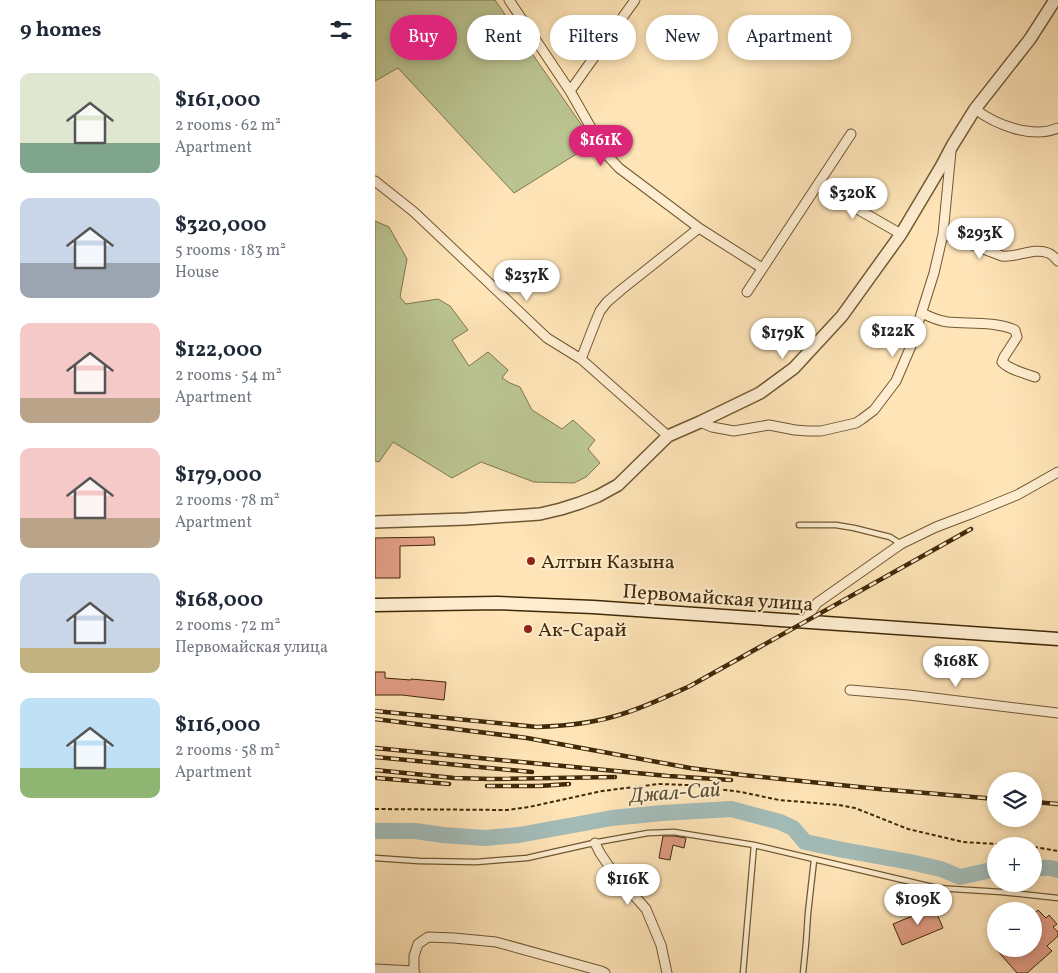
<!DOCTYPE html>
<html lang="en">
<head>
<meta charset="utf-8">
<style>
	:root { --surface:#fff; --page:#f2f2f3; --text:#1f2937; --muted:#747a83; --accent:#db2777 }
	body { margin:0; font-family:Vollkorn,serif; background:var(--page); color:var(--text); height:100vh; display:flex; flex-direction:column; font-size:19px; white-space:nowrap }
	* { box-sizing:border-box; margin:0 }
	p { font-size:16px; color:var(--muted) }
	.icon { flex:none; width:28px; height:28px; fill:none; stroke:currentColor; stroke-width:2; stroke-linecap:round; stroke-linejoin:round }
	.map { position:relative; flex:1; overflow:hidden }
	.panel { display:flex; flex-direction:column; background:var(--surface); width:375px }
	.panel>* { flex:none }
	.hud { position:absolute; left:15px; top:15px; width:475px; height:45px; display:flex; gap:10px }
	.fabs { position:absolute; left:612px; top:772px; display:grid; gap:10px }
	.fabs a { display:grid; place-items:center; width:55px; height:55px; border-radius:50%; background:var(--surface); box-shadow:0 2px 8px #0003; font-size:25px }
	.price { position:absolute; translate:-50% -42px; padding:0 11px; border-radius:18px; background:#fff; color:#222; font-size:16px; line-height:32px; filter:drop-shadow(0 1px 2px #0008) }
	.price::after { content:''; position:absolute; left:50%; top:30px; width:15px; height:11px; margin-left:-8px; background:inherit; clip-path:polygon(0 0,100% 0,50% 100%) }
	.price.on { background:var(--accent); color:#fff }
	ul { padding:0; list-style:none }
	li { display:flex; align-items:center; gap:15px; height:125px; padding:0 20px }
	li span { display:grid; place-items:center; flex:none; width:140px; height:100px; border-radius:10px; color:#555 }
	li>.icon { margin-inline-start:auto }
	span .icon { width:60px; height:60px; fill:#fffc; stroke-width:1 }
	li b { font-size:21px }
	h2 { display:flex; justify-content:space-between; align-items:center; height:60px; padding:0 20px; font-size:21px }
	.pill { padding:0 18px; border-radius:22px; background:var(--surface); box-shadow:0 2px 8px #0003; font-size:18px; line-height:45px }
	.pill.on { background:var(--accent); color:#fff }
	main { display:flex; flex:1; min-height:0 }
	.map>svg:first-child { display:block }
</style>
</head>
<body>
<main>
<section class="panel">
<h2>9 homes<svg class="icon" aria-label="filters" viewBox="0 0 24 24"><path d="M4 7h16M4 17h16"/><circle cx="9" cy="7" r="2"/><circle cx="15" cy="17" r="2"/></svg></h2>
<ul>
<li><span style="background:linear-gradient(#dfe7d0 70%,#7fa58c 0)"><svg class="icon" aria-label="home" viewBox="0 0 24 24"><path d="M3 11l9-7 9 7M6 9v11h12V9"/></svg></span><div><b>$161,000</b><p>2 rooms · 62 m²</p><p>Apartment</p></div></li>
<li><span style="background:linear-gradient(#c9d6e8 65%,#9aa5b1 0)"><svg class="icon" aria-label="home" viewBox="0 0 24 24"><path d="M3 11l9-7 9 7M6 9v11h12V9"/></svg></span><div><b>$320,000</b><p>5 rooms · 183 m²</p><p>House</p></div></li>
<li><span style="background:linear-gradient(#f6c9c9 75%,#b9a48a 0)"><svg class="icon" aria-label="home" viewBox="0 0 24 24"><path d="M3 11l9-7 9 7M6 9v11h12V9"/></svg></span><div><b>$122,000</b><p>2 rooms · 54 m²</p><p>Apartment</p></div></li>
<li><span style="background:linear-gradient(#f6c9c9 70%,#b9a48a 0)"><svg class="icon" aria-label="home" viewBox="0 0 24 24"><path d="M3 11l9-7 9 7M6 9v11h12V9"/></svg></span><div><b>$179,000</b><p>2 rooms · 78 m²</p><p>Apartment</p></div></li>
<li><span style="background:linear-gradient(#c9d6e8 75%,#c2b280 0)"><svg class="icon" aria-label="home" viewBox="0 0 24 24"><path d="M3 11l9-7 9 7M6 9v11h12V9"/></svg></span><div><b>$168,000</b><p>2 rooms · 72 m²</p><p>Первомайская улица</p></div></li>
<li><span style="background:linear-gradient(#bfe0f5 70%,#8fb573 0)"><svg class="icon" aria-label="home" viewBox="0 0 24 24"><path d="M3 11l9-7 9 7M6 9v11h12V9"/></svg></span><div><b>$116,000</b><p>2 rooms · 58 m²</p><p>Apartment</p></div></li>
</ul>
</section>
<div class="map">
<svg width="683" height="973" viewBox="0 0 683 973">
	<rect width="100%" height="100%" fill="#fee4b7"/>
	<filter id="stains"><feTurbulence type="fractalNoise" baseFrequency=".004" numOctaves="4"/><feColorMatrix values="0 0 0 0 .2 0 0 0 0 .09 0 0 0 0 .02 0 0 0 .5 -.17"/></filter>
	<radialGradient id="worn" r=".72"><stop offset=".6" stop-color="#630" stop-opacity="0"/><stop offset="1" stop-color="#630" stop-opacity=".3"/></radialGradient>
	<path fill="#bbc592" stroke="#7e774c" d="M0 0H120L219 143 139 193 23 68 0 81Z
		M0 221 14 227 32 259 25 297 31 304 63 299 75 306 93 330 77 340 94 366 113 352 133 370 127 378 135 383 145 387 157 410 187 429 198 420 220 440 213 449 225 463 211 477 199 483 159 482 106 462 77 478 18 442 4 462 0 461Z"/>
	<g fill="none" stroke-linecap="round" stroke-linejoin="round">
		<path stroke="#a3bcb8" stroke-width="16" d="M0 831H40L68 835 110 838 144 835 237 818 287 813 356 809 405 822 418 828 430 842 468 850 535 862 566 869 585 877 621 869
			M659 868H675L683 870"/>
	</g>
	<path fill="#e19d85" stroke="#402907" d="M59 537 60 545 25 546V578H0V538Z
		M0 672H10V678L36 680V679L71 682 69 700 27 695H0Z
		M288 836H299L311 838 309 848 298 845 295 860 284 858Z
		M559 907 568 928 527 945 518 924Z
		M663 910 671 918 674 915 682 924 678 927 683 932V936L672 946 677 951 652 973H642L621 949H659V914Z"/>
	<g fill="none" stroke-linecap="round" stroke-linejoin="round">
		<g stroke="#705833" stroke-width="7">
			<path id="service" d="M424 525H461L479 528 515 537 526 544
				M0 858 44 861 101 862 152 858 223 842 273 833 299 832 379 845 562 888 626 892 683 898
				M368 973 379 845
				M428 973 431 943 433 913 439 860"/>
		</g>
		<g stroke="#705833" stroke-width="11">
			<path id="minor" d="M134 0 195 91 231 154 244 168 324 228 387 268
				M195 91 260 0
				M600 109C621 125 657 139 683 128
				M0 181 39 212 172 338 206 359 293 436
				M442 186 526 234
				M568 234 627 256C642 258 659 247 673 253 677 254 680 258 683 261
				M372 292 476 134
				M547 313C555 317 564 321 573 322 596 324 619 321 640 330L642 337 629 357 627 362C635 370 649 373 660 377
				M206 359 220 323 225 311 232 302 246 290 324 228
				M325 422 337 427 359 431 394 425 420 430 433 431H446L481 423 487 419 499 410 521 381 536 346 559 273 568 234 576 151
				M429 622 442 603 526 544 561 527 598 513 642 495 683 472
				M475 690 534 695 683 713
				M220 843 225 853 246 884 256 892 271 909 286 945 292 973
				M0 969 39 971
				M40 973 39 971V956L43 944 53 937 79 938 121 942 226 971 230 973"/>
		</g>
		<g stroke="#705833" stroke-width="14">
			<path id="tertiary" d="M0 522 91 519 165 514 186 509 205 503 223 496 243 485 293 436 325 422 385 393 419 368 467 316 526 234 567 165 577 146 600 109 655 39 680 0"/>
		</g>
		<g stroke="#402907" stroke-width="15">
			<path id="secondary" d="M0 605 122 603 218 607 683 639"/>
		</g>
		<path stroke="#402907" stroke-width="2" stroke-dasharray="4 2.5" stroke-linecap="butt" d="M0 809 132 810 154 807 227 791 284 784 313 785 366 792 404 800 464 805 480 808 533 829 588 842 657 846
			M659 847 683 851"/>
		<use href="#service" stroke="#feedd0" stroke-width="4.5"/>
		<use href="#minor" stroke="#feedd0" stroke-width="9"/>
		<use href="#tertiary" stroke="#feedd0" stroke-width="11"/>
		<use href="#secondary" stroke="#feedd0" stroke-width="12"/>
		<g stroke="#402907" stroke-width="4.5">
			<path id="rail" d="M0 711 162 727C190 726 220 723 247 714 270 707 293 696 315 686L596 529
				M0 719 152 738 315 768 368 775 504 789 621 799
				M0 748 293 776 356 780
				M0 757 157 772
				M0 770 79 778 116 779 240 777
				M2 778 74 784
				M112 786H164L194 784
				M659 802 683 804"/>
		</g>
		<use href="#rail" stroke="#feedd0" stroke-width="2.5" stroke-dasharray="8" stroke-linecap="butt"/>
	</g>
	<g fill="#8f2418" stroke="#feedd0" stroke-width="2">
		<circle cx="156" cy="561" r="5"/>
		<circle cx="153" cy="629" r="5"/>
	</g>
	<g text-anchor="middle" stroke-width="4" stroke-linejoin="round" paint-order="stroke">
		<g font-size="20" fill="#402907" stroke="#feedd0" text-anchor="start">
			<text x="166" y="568">Алтын Казына</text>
			<text x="163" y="636">Ак-Сарай</text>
		</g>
		<g font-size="20" fill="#402907" stroke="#feedd0">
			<text transform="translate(343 597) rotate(4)" y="7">Первомайская улица</text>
		</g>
		<g font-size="21" font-style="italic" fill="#594e33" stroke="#feedd0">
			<text transform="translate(300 792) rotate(-4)" y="7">Джал-Сай</text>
		</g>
	</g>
	<rect width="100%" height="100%" filter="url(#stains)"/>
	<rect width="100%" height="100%" fill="url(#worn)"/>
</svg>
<div class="fabs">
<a><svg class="icon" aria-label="layers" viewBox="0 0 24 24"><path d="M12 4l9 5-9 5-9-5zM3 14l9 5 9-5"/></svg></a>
<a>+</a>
<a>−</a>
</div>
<b class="price on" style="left:226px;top:167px">$161K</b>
<b class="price" style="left:478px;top:220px">$320K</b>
<b class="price" style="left:605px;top:260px">$293K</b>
<b class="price" style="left:152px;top:302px">$237K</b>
<b class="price" style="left:518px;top:358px">$122K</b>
<b class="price" style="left:408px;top:360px">$179K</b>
<b class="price" style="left:581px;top:688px">$168K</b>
<b class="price" style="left:253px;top:906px">$116K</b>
<b class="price" style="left:543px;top:926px">$109K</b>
<div class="hud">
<a class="pill on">Buy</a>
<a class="pill">Rent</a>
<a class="pill">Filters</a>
<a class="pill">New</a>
<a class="pill">Apartment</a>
</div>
</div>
</main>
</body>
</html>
